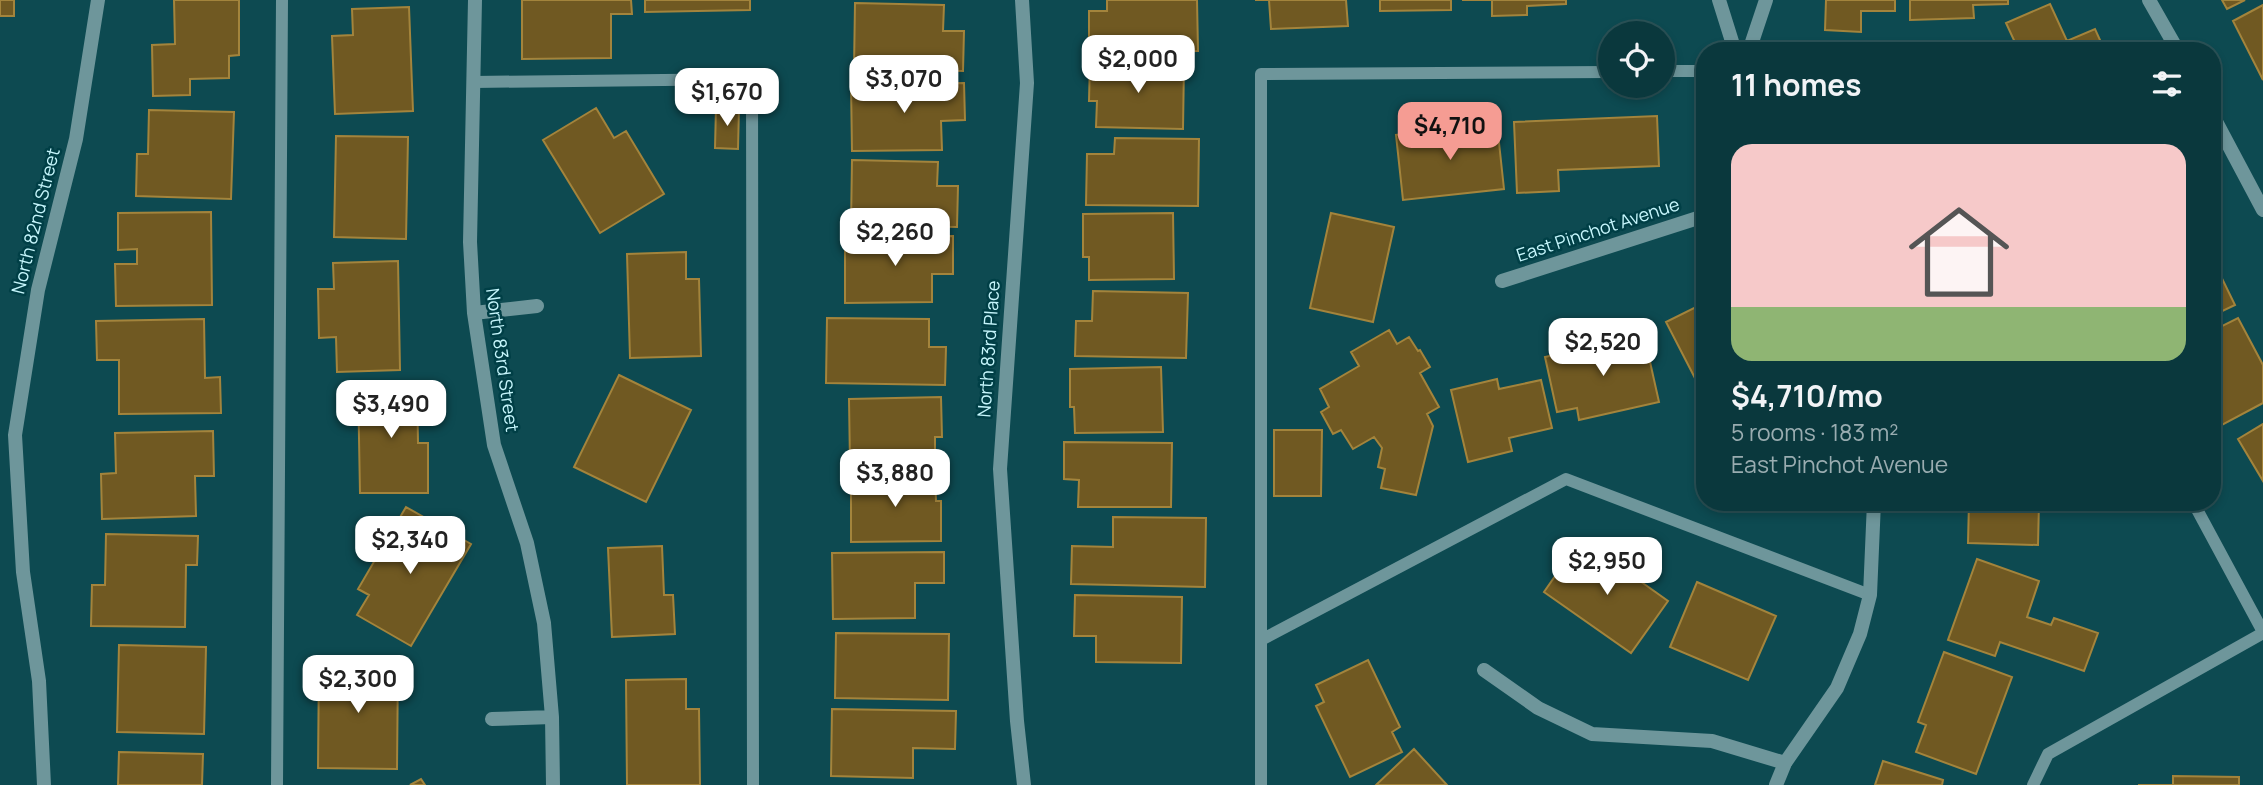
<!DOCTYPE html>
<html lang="en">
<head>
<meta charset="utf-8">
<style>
	:root { --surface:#0a383d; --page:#184348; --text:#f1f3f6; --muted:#99acb0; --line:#2a5257; --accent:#f59c93 }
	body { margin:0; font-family:Manrope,sans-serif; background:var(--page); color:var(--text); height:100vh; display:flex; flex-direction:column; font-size:26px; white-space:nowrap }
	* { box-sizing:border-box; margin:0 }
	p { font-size:23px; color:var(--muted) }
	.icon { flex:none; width:38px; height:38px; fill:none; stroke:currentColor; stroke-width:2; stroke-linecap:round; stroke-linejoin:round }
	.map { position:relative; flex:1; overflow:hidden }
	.panel { position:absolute; left:1696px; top:42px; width:525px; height:469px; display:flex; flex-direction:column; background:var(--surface); border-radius:28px; box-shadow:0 4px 10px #0003,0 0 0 2px var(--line) }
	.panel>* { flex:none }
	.controls { position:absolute; left:1598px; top:21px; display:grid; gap:14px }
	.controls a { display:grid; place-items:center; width:77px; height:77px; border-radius:50%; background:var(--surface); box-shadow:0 4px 10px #0003,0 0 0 2px var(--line); font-size:35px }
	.price { position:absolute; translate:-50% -60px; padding:0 16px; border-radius:14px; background:#fff; color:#222; font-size:23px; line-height:46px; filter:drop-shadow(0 2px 4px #0008) }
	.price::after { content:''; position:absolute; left:50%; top:42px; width:21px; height:16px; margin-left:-10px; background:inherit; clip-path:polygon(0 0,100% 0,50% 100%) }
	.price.current { background:var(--accent); color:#111 }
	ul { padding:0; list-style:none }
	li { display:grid; align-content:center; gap:14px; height:371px; padding:0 35px }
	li+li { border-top:2px solid var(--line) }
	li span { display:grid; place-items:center; height:217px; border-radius:21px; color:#555 }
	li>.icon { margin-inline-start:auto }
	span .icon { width:126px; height:126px; fill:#fffc; stroke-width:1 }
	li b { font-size:30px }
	h2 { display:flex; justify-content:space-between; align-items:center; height:84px; padding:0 35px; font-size:30px }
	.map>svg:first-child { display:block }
</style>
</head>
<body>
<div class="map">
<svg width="2263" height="785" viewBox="0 0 2263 785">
	<rect width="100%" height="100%" fill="#0d4a51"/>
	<path fill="#705922" stroke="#a3843c" stroke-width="2" d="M0 0H14V16H0Z
		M174 0H239V55L229 56V78L190 79V95L153 96 152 45 175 44Z
		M522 0H631L632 14H611V58L522 59Z
		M645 0H750V10L645 12Z
		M1107 0H1197L1198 51 1089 52V11H1107Z
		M1255 0H1346L1348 26 1271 29 1269 0Z
		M1380 0H1451V10L1380 11Z
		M1462 0H1566V4L1527 6V15L1492 16V0Z
		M1826 0H1895V11H1861V32L1825 30Z
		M1910 0H2008V4L1973 5 1974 18 1910 20Z
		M2222 0H2245L2227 9Z
		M855 3 944 5 943 31H964L963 71 854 69Z
		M2050 4 2067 41 2095 29 2105 51H2019L2006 23Z
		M2263 5V80L2233 21Z
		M409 7 413 111 335 114 332 36 353 35 352 9Z
		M1090 61 1184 64 1183 129 1096 127 1097 101H1089Z
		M964 83 965 120 941 121 942 150 852 151 851 84Z
		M716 107 739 108 738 149 715 148Z
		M596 108 614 138 626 131 664 194 600 233 543 140Z
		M149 110 234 112 231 199 136 196 137 154H148Z
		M1657 116 1659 166 1558 170 1559 191 1517 193 1514 122Z
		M1497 124 1504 189 1403 200 1396 135Z
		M336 136 408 137 406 239 334 237Z
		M1115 138 1199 139 1198 206 1086 205 1087 154H1114Z
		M852 160 938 162 937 186H958L957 227 851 225Z
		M211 212 212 305 116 306 115 264H137V249L118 250V213Z
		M1173 213 1174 279 1089 280V257H1083V214Z
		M1331 213 1394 227 1373 322 1310 308Z
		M953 236V274H932V302L845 303V237Z
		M686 252V279H699L701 356 630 358 627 254Z
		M2212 258 2235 305 2212 316Z
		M398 261 400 370 337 372 336 337 319 338 318 289H334L333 263Z
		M1093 291 1188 293 1186 358 1075 356 1076 321H1092Z
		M1704 303V378L1697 382 1666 322Z
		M827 318 929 319V347H946L945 385 826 383Z
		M2238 318 2263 365V403L2220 426 2212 411V331Z
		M204 319 205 378 220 377 221 413 119 414V360H97L96 321Z
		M1389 330 1397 344 1409 337 1418 351 1420 350 1430 367 1420 373 1439 407 1427 414 1433 426 1416 495 1381 488 1385 469 1378 467 1382 448 1374 437 1353 449 1341 430 1333 434 1321 412 1329 407 1320 389 1359 366 1351 352Z
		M1644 335 1659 402 1579 420 1577 408 1557 412 1545 357Z
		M1161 367 1163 432 1075 433 1074 407H1070V369Z
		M619 375 691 410 646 502 574 467Z
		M1497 379 1499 389 1541 380 1552 428 1509 438 1512 451 1468 462 1451 390Z
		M417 382 418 443H428V493H360L358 383Z
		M941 397 942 437H935V462L850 464 849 399Z
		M2263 424V481L2238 439Z
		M1274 430H1322L1321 496H1274Z
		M213 431 214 476H195L196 516 102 519 101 474 116 473 115 433Z
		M1064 442 1172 443 1171 507H1078L1079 480 1064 479Z
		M851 476H935L936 501H941V541L851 542Z
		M1969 502H2039L2038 545 1968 543Z
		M406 507 471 544 411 646 357 615 369 595 358 589Z
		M1113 517 1206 518 1205 587 1071 584 1072 546 1113 547Z
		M106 534 198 536 197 565H186L185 627 91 626 92 585H105Z
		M662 546 664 595H673L675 634 612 637 608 548Z
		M1574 549 1600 567 1612 550 1631 564 1626 571 1668 601 1631 653 1544 592Z
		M944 552V583H915V618L833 619 832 553Z
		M1977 559 2039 581 2027 617 2051 625 2054 618 2098 633 2084 671 2000 642 1995 656 1948 640Z
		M1697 582 1776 616 1748 680 1670 647Z
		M1075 595 1182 597 1181 663 1096 662V636H1074Z
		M836 633 949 634 948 700 835 698Z
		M119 645 206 647 204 734 117 732Z
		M1944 652 2012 677 1976 774 1916 752 1926 725 1918 722Z
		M1368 660 1400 727 1392 732 1402 752 1350 777 1316 706 1324 702 1316 685Z
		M319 661 398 662 397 769 318 768Z
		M686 679V709H699L700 785H627L626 680Z
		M832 709 956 711 955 749 913 748V778L831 776Z
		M1414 749 1447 785H1376Z
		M119 752 203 754 202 785H118Z
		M1883 761 1943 780 1942 785H1875Z
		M2173 776 2239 777V785H2138H2173Z
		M421 779 425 785H410Z"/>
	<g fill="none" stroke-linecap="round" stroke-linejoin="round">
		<path stroke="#6e969b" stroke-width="12" d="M1662 71H1704
			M474 82 752 79 753 785
			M2193 502 2263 632
			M1261 640 1566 479 1870 595
			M277 785 282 0
			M1261 785V74L1610 72
			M2033 785 2048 754 2263 633"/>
		<path stroke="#6e969b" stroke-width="14" d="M475 0 470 242 474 313 494 445 527 543 544 623 552 717 553 785
			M1022 0 1027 83 1000 469 1017 721 1024 785
			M2149 0 2178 51
			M2212 114 2263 210
			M1502 281 1704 216
			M474 313 537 306
			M1484 670 1538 708 1592 734 1712 741 1785 763
			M492 719 552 717
			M44 785 39 681 23 572 15 435 38 290 76 139 98 0"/>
		<path stroke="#6e969b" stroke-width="14" d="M1719 0 1735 51
			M1749 51 1766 0
			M1776 785 1785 763 1837 688 1860 634 1870 595 1874 502"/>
	</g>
	<g text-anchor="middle" stroke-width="5" stroke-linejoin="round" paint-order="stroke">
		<g font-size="18" fill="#c6f6fc" stroke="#003f46">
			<text transform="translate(36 221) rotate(-76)" y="6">North 82nd Street</text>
			<text transform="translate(1598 230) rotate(-18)" y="6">East Pinchot Avenue</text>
			<text transform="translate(989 349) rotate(-86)" y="6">North 83rd Place</text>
			<text transform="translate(502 360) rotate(82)" y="6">North 83rd Street</text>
		</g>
	</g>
</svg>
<div class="controls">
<a><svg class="icon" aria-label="locate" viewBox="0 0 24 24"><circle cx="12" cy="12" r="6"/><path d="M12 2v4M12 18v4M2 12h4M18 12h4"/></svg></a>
</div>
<b class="price" style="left:1138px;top:95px">$2,000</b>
<b class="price" style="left:904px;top:115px">$3,070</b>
<b class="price" style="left:727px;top:128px">$1,670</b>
<b class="price current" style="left:1450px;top:162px">$4,710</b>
<b class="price" style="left:895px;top:268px">$2,260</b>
<b class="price" style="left:1603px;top:378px">$2,520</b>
<b class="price" style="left:391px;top:440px">$3,490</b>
<b class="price" style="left:895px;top:509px">$3,880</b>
<b class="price" style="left:410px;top:576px">$2,340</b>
<b class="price" style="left:1607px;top:597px">$2,950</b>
<b class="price" style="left:358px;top:715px">$2,300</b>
<section class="panel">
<h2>11 homes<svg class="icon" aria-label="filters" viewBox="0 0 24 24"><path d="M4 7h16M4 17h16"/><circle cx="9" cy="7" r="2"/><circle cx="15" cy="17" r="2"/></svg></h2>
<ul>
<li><span style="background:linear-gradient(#f6c9c9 75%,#8fb573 0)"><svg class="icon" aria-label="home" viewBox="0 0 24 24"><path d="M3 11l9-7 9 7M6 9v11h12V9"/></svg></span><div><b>$4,710/mo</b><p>5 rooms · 183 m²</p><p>East Pinchot Avenue</p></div></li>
</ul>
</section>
</div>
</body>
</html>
